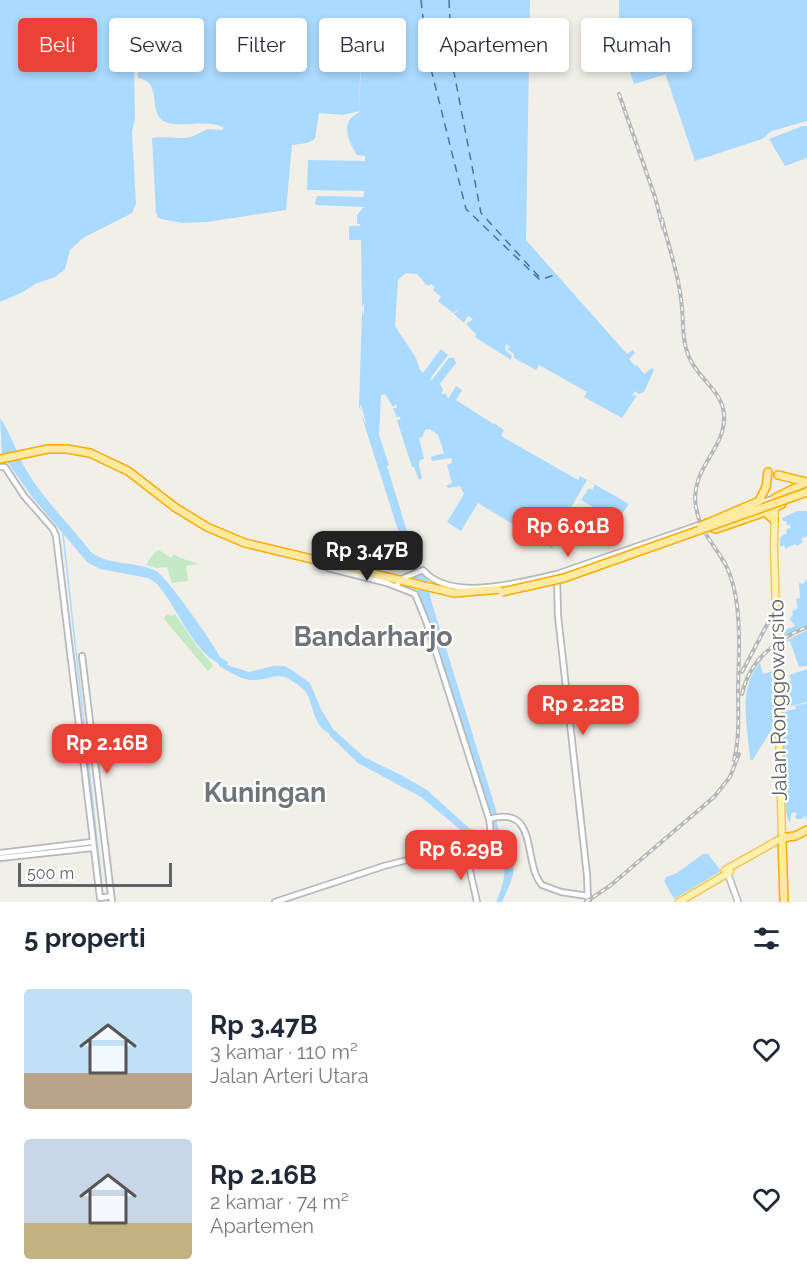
<!DOCTYPE html>
<html lang="id">
<head>
<meta charset="utf-8">
<style>
	:root { --surface:#fff; --page:#f2f2f3; --text:#1f2937; --muted:#747a83; --accent:#ea4335 }
	body { margin:0; font-family:Raleway,sans-serif; background:var(--page); color:var(--text); height:100vh; display:flex; flex-direction:column; font-size:22px; white-space:nowrap }
	* { box-sizing:border-box; margin:0 }
	p { font-size:20px; color:var(--muted) }
	.icon { flex:none; width:33px; height:33px; fill:none; stroke:currentColor; stroke-width:2; stroke-linecap:round; stroke-linejoin:round }
	.map { position:relative; height:902px; overflow:hidden }
	.drawer { display:flex; flex-direction:column; background:var(--surface); flex:1 }
	.drawer>* { flex:none }
	.guide { position:absolute; left:18px; top:18px; width:771px; height:54px; display:flex; gap:12px }
	.scale { position:absolute; left:18px; bottom:15px; width:154px; box-sizing:border-box; padding-left:6px; border:3px solid #5f6368; border-top:0; font-size:16px; line-height:21px; white-space:nowrap; color:#5f6368; -webkit-text-stroke:4px #fff; paint-order:stroke }
	.price { position:absolute; translate:-50% -51px; padding:0 14px; border-radius:12px; background:var(--accent); color:#fff; font-size:20px; line-height:39px; filter:drop-shadow(0 2px 3px #0008) }
	.price::after { content:''; position:absolute; left:50%; top:36px; width:18px; height:14px; margin-left:-9px; background:inherit; clip-path:polygon(0 0,100% 0,50% 100%) }
	.price.active { background:#222; color:#fff }
	ul { padding:0; list-style:none }
	li { display:flex; align-items:center; gap:18px; height:150px; padding:0 24px }
	li span { display:grid; place-items:center; flex:none; width:168px; height:120px; border-radius:6px; color:#555 }
	li>.icon { margin-inline-start:auto }
	span .icon { width:72px; height:72px; fill:#fffc; stroke-width:1 }
	li b { font-size:26px }
	h2 { display:flex; justify-content:space-between; align-items:center; height:72px; padding:0 24px; font-size:26px }
	.chip { padding:0 21px; border-radius:6px; background:var(--surface); box-shadow:0 3px 9px #0003; font-size:21px; line-height:54px }
	.chip.active { background:var(--accent); color:#fff }
	.map>svg:first-child { display:block }
</style>
</head>
<body>
<div class="map">
<svg width="807" height="902" viewBox="0 0 807 902">
	<rect width="100%" height="100%" fill="#f1efe8"/>
	<path fill="#c5e8c5" d="M159 550 171 558 174 554 180 558 199 564 186 566 188 581 172 583 167 567 157 568 146 565 154 553Z
		M166 614 172 616 175 614 196 645 212 664 213 666 208 671 164 619Z"/>
	<path fill="#aadaff" d="M0 0H530L526 240 627 354 633 350 635 353 629 359 635 366 637 365 644 374 652 368 654 370 644 392 638 394 635 391 632 396 636 395V397L622 418 584 397 587 392 539 365 536 370 514 358V354L507 349 510 347 506 344 505 350 512 356 511 360 475 337 476 334 466 324 473 319 468 316 464 323 454 314 460 308 453 313 438 301 441 297 433 290 435 287 431 284 428 286 426 284 424 285 425 283 417 274 406 273 398 280 395 326 416 358 420 370 423 373 441 349 448 355 430 379 432 380 449 358H454L456 363 440 384 443 390 441 394H446L448 399 456 386 462 390 456 400 492 423V425L494 423 504 430 501 436 578 480 580 476 629 504 617 521 581 500 552 548 478 503 461 531 447 522 464 494 460 486 448 488 446 486 452 483 447 465 452 463 451 458 432 461 431 457 444 453 438 435 430 429 425 430 422 438 419 437 424 459 420 460 419 465 422 478 419 480 414 467H412L397 420 401 419 399 416 397 418 393 408H397L396 404 393 407 385 394 381 395 379 435 389 465 387 466 414 554 422 573 428 580 431 600 497 813 494 816 489 815 361 414 365 423H366L361 405 360 406 361 410 359 408 362 310 364 316V304H363L362 308 361 240H349V226H360V224H357V215L364 207 316 205 315 203 317 196 362 197 364 196V191L307 190 308 160 365 161V156L357 155C351 146 341 127 352 117 355 115 358 114 360 111L343 115 319 113 315 139 307 143 292 145 286 210 207 222 182 223 161 219 158 218 156 212 152 138C177 134 182 145 207 129L222 130 224 128C207 117 173 131 161 119 149 108 162 82 138 78 137 64 146 64 154 57L139 59 134 68 135 118 132 132 136 204 132 213 83 238 70 250 65 269 55 277 35 284 23 292 0 302Z
		M619 0H807V121L772 131 762 139 695 161 666 76 667 74 634 84 619 38Z
		M802 126H807V158L785 166 769 139Z
		M0 418C11 433 16 452 25 468 42 498 71 526 92 553 111 566 136 561 156 571 166 576 214 644 220 657L228 662 227 665 249 672 273 666H285L293 671 310 683 321 709 333 729 364 757 401 775 427 790 470 829 488 832 492 836 495 833C510 836 515 861 513 874 511 884 506 893 502 902H496C506 878 510 862 492 841L486 842 468 836 421 797 358 763 330 736 329 733C314 726 314 708 307 694 304 688 295 683 289 679 276 672 267 681 253 680 241 680 230 672 219 666V664C191 649 177 606 156 583L148 578 100 569 87 562 32 497 2 454Z
		M797 511H807V536L801 539 803 542 797 546 795 544 785 549 784 545 780 547V538L784 534H786L787 529 791 528 790 525H787L786 521H783L782 518Z
		M807 579V626L784 637 782 631 795 626 790 619 793 614 792 611 798 608 796 599 800 598 799 583 803 584Z
		M807 630V666L799 667 790 641 782 643Z
		M760 663 763 674 773 671 775 724 752 761 750 759C748 728 737 688 760 663Z
		M807 669V702L785 708 783 683 791 681 789 675Z
		M807 703V821L805 816 802 819H797L795 817 797 814 794 812 791 814 790 823C781 813 783 730 783 711L796 709 795 706Z
		M703 854H708L721 871 674 899 664 881 666 877 677 873Z"/>
	<path fill="#f1efe8" d="M397 36 398 37 397 55 395 46 362 45 359 111 361 44 395 45Z
		M587 480 595 485 592 490 589 488 581 500 554 544 551 542Z"/>
	<g fill="none" stroke-linecap="round" stroke-linejoin="round">
		<path stroke="#aadaff" stroke-width="1.5" d="M0 464 7 462
			M63 534 103 895
			M71 847 93 844
			M21 854 66 847"/>
		<path stroke="#aadaff" stroke-width="4" d="M493 816 499 838"/>
		<path stroke="#4174aa" stroke-width="1.5" stroke-dasharray="8 6" stroke-linecap="butt" d="M421 0 427 53 466 209 540 280 557 274
			M449 0 452 62 481 213 541 279"/>
		<g stroke="#b5b8bc" stroke-width="8">
			<path id="tertiary" d="M0 467H5L24 496 53 529 56 536 100 898 111 896
				M758 504 775 498
				M329 562 328 568 387 583 415 594 426 621 489 819
				M557 579 558 616 587 875 588 902
				M398 584 399 580 423 570C451 603 521 582 557 574L702 524
				M82 656 112 902
				M0 853 92 842
				M467 857C487 847 494 843 489 819 540 804 522 863 542 885L561 892 588 896
				M0 858 92 848
				M275 902 384 866 461 846 467 857 477 902"/>
		</g>
		<g stroke="#b6babf" stroke-width="8">
			<path id="secondary" d="M728 874 738 902"/>
		</g>
		<g stroke="#f2c960" stroke-width="9">
			<path id="primary" d="M728 874 725 870 782 838 774 546 775 504
				M679 902 730 872"/>
		</g>
		<g stroke="#f9ab00" stroke-width="10">
			<path id="trunk" d="M0 459 48 449H67L90 453 128 471 176 508 207 527 245 543 454 593 502 589
				M778 475 806 482
				M775 498 807 482
				M759 501 766 487 768 472
				M765 512 774 520
				M707 523 713 528 716 529 765 512 782 504
				M784 902 782 838 795 836 807 830"/>
		</g>
		<use href="#tertiary" stroke="#fff" stroke-width="4.5"/>
		<use href="#secondary" stroke="#fff" stroke-width="5"/>
		<use href="#primary" stroke="#fff2af" stroke-width="6"/>
		<use href="#trunk" stroke="#feeaa1" stroke-width="7"/>
		<g stroke="#b6b7b8" stroke-width="4">
			<path id="rail" d="M619 94 655 197 663 228
				M662 219C668 245 678 272 681 299 684 318 681 339 689 357 697 378 722 390 724 414 727 449 689 468 696 507 701 538 721 549 730 575 742 607 739 653 738 688 738 712 740 736 734 760
				M742 672 770 619
				M742 694C749 661 776 639 807 627
				M586 902 611 885 714 797 730 777 739 754"/>
		</g>
		<use href="#rail" stroke="#fff" stroke-width="1.5" stroke-dasharray="4.5" stroke-linecap="butt"/>
		<g stroke="#f9ab00" stroke-width="10" stroke-linecap="butt">
			<path id="trunk-bridge" d="M701 526 759 501
				M502 592 564 578 807 492"/>
		</g>
		<use href="#trunk-bridge" stroke="#feeaa1" stroke-width="7"/>
	</g>
	<g text-anchor="middle" stroke-width="4.5" stroke-linejoin="round" paint-order="stroke">
		<g font-size="21" fill="#5f6368" stroke="#fff">
			<text transform="translate(778 700) rotate(-91)" y="7">Jalan Ronggowarsito</text>
		</g>
		<g font-size="27" font-weight="bold" fill="#70757a" stroke="#fff">
			<text x="373" y="646">Bandarharjo</text>
			<text x="265" y="802">Kuningan</text>
		</g>
	</g>
</svg>
<div class="scale">500 m</div>
<b class="price" style="left:568px;top:558px">Rp 6.01B</b>
<b class="price active" style="left:367px;top:582px">Rp 3.47B</b>
<b class="price" style="left:583px;top:736px">Rp 2.22B</b>
<b class="price" style="left:107px;top:775px">Rp 2.16B</b>
<b class="price" style="left:461px;top:881px">Rp 6.29B</b>
<div class="guide">
<a class="chip active">Beli</a>
<a class="chip">Sewa</a>
<a class="chip">Filter</a>
<a class="chip">Baru</a>
<a class="chip">Apartemen</a>
<a class="chip">Rumah</a>
</div>
</div>
<section class="drawer">
<h2>5 properti<svg class="icon" aria-label="filters" viewBox="0 0 24 24"><path d="M4 7h16M4 17h16"/><circle cx="9" cy="7" r="2"/><circle cx="15" cy="17" r="2"/></svg></h2>
<ul>
<li><span style="background:linear-gradient(#bfe0f5 70%,#b9a48a 0)"><svg class="icon" aria-label="home" viewBox="0 0 24 24"><path d="M3 11l9-7 9 7M6 9v11h12V9"/></svg></span><div><b>Rp 3.47B</b><p>3 kamar · 110 m²</p><p>Jalan Arteri Utara</p></div><svg class="icon" aria-label="heart" viewBox="0 0 24 24"><path d="M12 20l-8-8c-3-5 5-10 8-4 3-6 11-1 8 4z"/></svg></li>
<li><span style="background:linear-gradient(#c9d6e8 70%,#c2b280 0)"><svg class="icon" aria-label="home" viewBox="0 0 24 24"><path d="M3 11l9-7 9 7M6 9v11h12V9"/></svg></span><div><b>Rp 2.16B</b><p>2 kamar · 74 m²</p><p>Apartemen</p></div><svg class="icon" aria-label="heart" viewBox="0 0 24 24"><path d="M12 20l-8-8c-3-5 5-10 8-4 3-6 11-1 8 4z"/></svg></li>
</ul>
</section>
</body>
</html>
